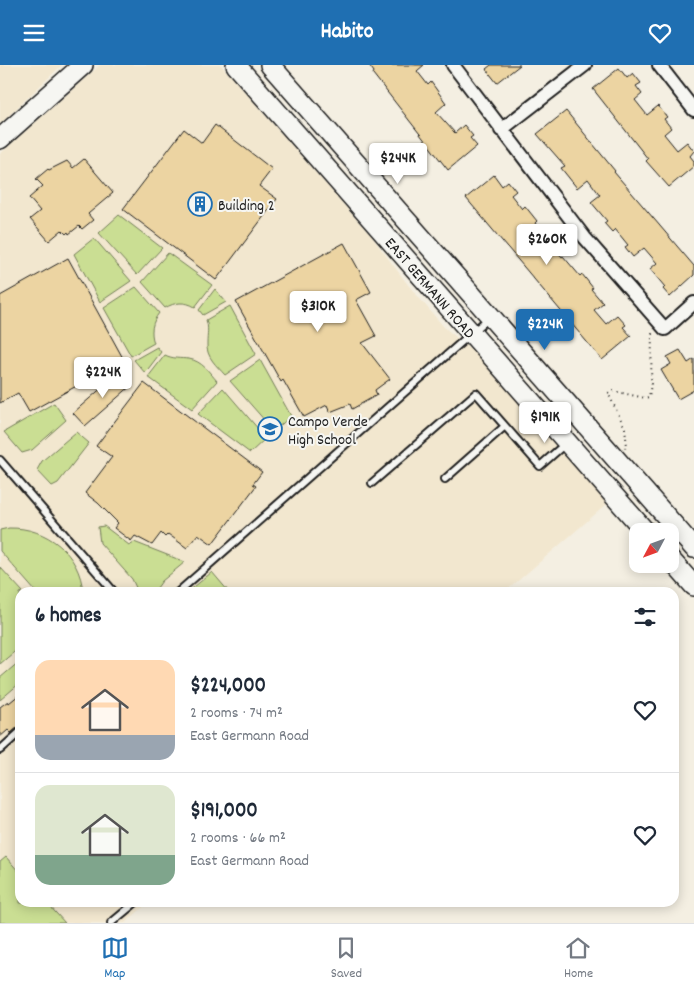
<!DOCTYPE html>
<html lang="en">
<head>
<meta charset="utf-8">
<style>
	:root { --surface:#fff; --page:#f6f6f7; --text:#1f2937; --muted:#747a83; --line:#e0e1e3; --accent:#1f6fb2 }
	body { margin:0; font-family:Dekko,sans-serif; background:var(--page); color:var(--text); height:100vh; display:flex; flex-direction:column; font-size:19px; white-space:nowrap }
	* { box-sizing:border-box; margin:0 }
	p { font-size:16px; color:var(--muted) }
	.icon { flex:none; width:28px; height:28px; fill:none; stroke:currentColor; stroke-width:2; stroke-linecap:round; stroke-linejoin:round }
	.map { position:relative; flex:1; overflow:hidden }
	.panel { position:absolute; left:15px; top:522px; width:664px; height:320px; display:flex; flex-direction:column; background:var(--surface); border-radius:15px; box-shadow:0 2px 12px #0003 }
	.panel>* { flex:none }
	.needle { width:32px; rotate:229deg }
	.buttons { position:absolute; left:629px; top:458px; display:grid; gap:10px }
	.buttons a { display:grid; place-items:center; width:50px; height:50px; border-radius:10px; background:var(--surface); box-shadow:0 2px 12px #0003; font-size:25px }
	.price { position:absolute; translate:-50% -42px; padding:0 11px; border-radius:5px; background:#fff; color:#222; font-size:16px; line-height:32px; filter:drop-shadow(0 1px 2px #0008) }
	.price::after { content:''; position:absolute; left:50%; top:30px; width:15px; height:11px; margin-left:-8px; background:inherit; clip-path:polygon(0 0,100% 0,50% 100%) }
	.price.current { background:var(--accent); color:#fff }
	ul { padding:0; list-style:none }
	li { display:flex; align-items:center; gap:15px; height:125px; padding:0 20px }
	li+li { border-top:1px solid var(--line) }
	li span { display:grid; place-items:center; flex:none; width:140px; height:100px; border-radius:15px; color:#555 }
	li>.icon { margin-inline-start:auto }
	span .icon { width:60px; height:60px; fill:#fffc; stroke-width:1 }
	li b { font-size:21px }
	h2 { display:flex; justify-content:space-between; align-items:center; height:60px; padding:0 20px; font-size:21px }
	header { display:flex; justify-content:space-between; align-items:center; height:65px; padding:0 20px; background:var(--accent); color:#fff; font-size:22px; font-weight:700 }
	.dock { display:flex; justify-content:space-around; align-items:center; height:70px; border-top:1px solid var(--line); background:var(--surface); font-size:14px; color:var(--muted) }
	.dock a { display:grid; justify-items:center; gap:2px }
	.dock .current { color:var(--accent) }
	.map>svg:first-child { display:block }
</style>
</head>
<body>
<header><svg class="icon" aria-label="menu" viewBox="0 0 24 24"><path d="M4 6h16M4 12h16M4 18h16"/></svg>Habito<svg class="icon" aria-label="heart" viewBox="0 0 24 24"><path d="M12 20l-8-8c-3-5 5-10 8-4 3-6 11-1 8 4z"/></svg></header>
<div class="map">
<svg width="694" height="858" viewBox="0 0 694 858">
	<rect width="100%" height="100%" fill="#f4efe2"/>
	<filter id="ink" filterUnits="userSpaceOnUse"><feTurbulence type="fractalNoise" baseFrequency=".02" numOctaves="2"/><feDisplacementMap in="SourceGraphic" scale="10" xChannelSelector="R" yChannelSelector="G"/><feConvolveMatrix kernelMatrix="1 2 1 2 8 2 1 2 1" color-interpolation-filters="sRGB"/></filter>
	<g filter="url(#ink)">
		<path fill="#f2e7cf" d="M0 0H62L0 59Z
			M100 0H221L372 172 409 221 444 262 475 288 607 439 505 527 20 528V838H148L125 858H0V89Z"/>
		<path fill="#cade93" stroke="#737d58" d="M119 150 162 183 137 210 99 168Z
			M94 173 131 216 100 237 74 189Z
			M168 188 212 220 195 242C185 236 175 237 165 243L142 217Z
			M136 222 159 248C152 257 150 267 154 278L131 291 104 243Z
			M215 224 226 237 203 250 199 245Z
			M230 241 256 289 225 310C217 301 206 292 207 279 207 270 209 263 206 255Z
			M157 282 161 287 145 308 134 295Z
			M165 290C173 294 180 293 189 294 202 296 209 307 217 316L192 344 148 312Z
			M260 295 291 351 274 366 230 316Z
			M223 323 266 373 250 388 198 349Z
			M54 338 66 355 32 385 22 388 4 367Z
			M76 367 89 378 58 418 52 421 37 405 42 396Z
			M104 461 129 480 134 477 185 497 162 516 154 527H138L132 514 100 478 98 462Z
			M9 463C47 462 80 489 83 527H36L0 486V465Z
			M0 502 23 527 20 528V582L0 599Z
			M212 507 229 527H188Z
			M20 596V618L0 635V613Z
			M6 792 20 808V838H47L65 858H0V797Z"/>
		<path fill="#ecd4a2" stroke="#1c1c1c" d="M369 0H424L417 6 428 20 431 17 446 38 436 47 455 68 464 60 473 71 470 73 477 81 448 105 373 9 374 7Z
			M491 0H520L497 18 486 4Z
			M619 3 627 13 633 8 641 18 636 21 642 29 635 35 647 50 658 41 667 52 664 54 671 63 664 69 677 85 687 77 694 86 690 91 694 96V101L669 122 646 96 648 94 593 24Z
			M566 46 615 106 614 107 694 201V210L670 232 663 224 665 222 650 204 657 198 644 183 633 192 625 182 628 180 615 164 612 167 604 158 607 156 591 137 600 130 588 114 577 123 561 103 565 101 537 69Z
			M215 60 272 104 259 121 277 134 216 215 123 144 184 64 202 78Z
			M84 94 113 128 88 149 93 155 82 164 79 161 69 169 68 167 66 169 62 165 49 176 30 154 40 146 29 133 43 121 36 114 48 104 49 105 67 96 73 103Z
			M494 110 502 121 508 116 516 126 511 130 522 144 525 141 537 156 535 158 544 172 562 192 563 191 580 211 582 209 593 223 591 224 603 238 594 245 606 259 617 250 626 260 623 262 631 271 602 295 466 133Z
			M344 178 371 227 356 235 376 271 362 278 390 314 375 325 377 330 352 344 350 339 330 347 327 340 304 352 283 315 281 317 236 237Z
			M68 193 124 295 29 347 18 328 0 338V231Z
			M680 285 688 298 694 294V325L678 334 661 305 671 299 667 292Z
			M121 306 133 319 85 361 73 348Z
			M144 318 262 407 253 419 256 421 212 479 198 469 187 483 168 469 165 472 161 468 152 480 135 471 131 476 114 463 118 458 98 438 85 428 112 392 96 381Z
			M20 629V660L11 668 8 665 0 672V642L8 636 9 638Z"/>
		<g fill="none" stroke-linecap="round" stroke-linejoin="round">
			<g stroke="#1c1c1c" stroke-width="10">
				<path id="lane" d="M0 395 115 528
					M445 414 505 361
					M372 418 476 328 540 401 565 379
					M177 528 490 252
					M0 685 20 667
					M111 858 135 838"/>
			</g>
			<g stroke="#1c1c1c" stroke-width="16">
				<path id="street" d="M453 0 585 173 665 264 694 238
					M659 0 694 45
					M501 65 585 0"/>
			</g>
			<g stroke="#1c1c1c" stroke-width="22">
				<path id="secondary" d="M236 0 645 466
					M270 0 694 483
					M0 74 83 0
					M670 494 694 521"/>
			</g>
			<path stroke="#1c1c1c" stroke-width="2" stroke-dasharray="1 4" stroke-linecap="butt" d="M625 383 627 381 625 363 608 328 613 326 645 333 649 332 651 319 652 269H653"/>
			<use href="#lane" stroke="#f6f6f2" stroke-width="6"/>
			<use href="#street" stroke="#f6f6f2" stroke-width="12"/>
			<use href="#secondary" stroke="#f6f6f2" stroke-width="19"/>
		</g>
	</g>
	<defs>
		<g id="building-ring" transform="scale(1.25)"><circle r="9.5" fill="#f6f6f2" stroke="#1f6fb2" stroke-width="1.5"/><path d="M-4-6H4V6H1V3H-1V6H-4ZM-2.5-4.3h1.7v1.8h-1.7ZM.8-4.3h1.7v1.8H.8ZM-2.5-1h1.7V.8h-1.7ZM.8-1h1.7V.8H.8Z" fill="#1f6fb2"/></g>
		<g id="school-ring" transform="scale(1.25)"><circle r="9.5" fill="#f6f6f2" stroke="#1f6fb2" stroke-width="1.5"/><path d="M0-5L7-2L0 1L-7-2ZM-4 1L0 2.5L4 1V4Q0 6-4 4Z" fill="#1f6fb2"/></g>
	</defs>
	<g fill-rule="evenodd">
		<use href="#building-ring" x="200" y="139"/>
		<use href="#school-ring" x="270" y="364"/>
	</g>
	<g text-anchor="middle" stroke-width="4" stroke-linejoin="round" paint-order="stroke">
		<g font-size="16" fill="#1c1c1c" stroke="#f6f6f2" text-anchor="start">
			<text x="218" y="145">Building 2</text>
			<text x="288" y="361">Campo Verde<tspan x="288" dy="18">High School</tspan></text>
		</g>
		<g font-size="16" fill="#1c1c1c" stroke="#f6f6f2">
			<text transform="translate(431 222) rotate(49)" y="6">EAST GERMANN ROAD</text>
		</g>
	</g>
</svg>
<div class="buttons">
<a><svg class="needle" viewBox="-14 -14 28 28"><path d="M0-13l5 13h-10z" fill="#e53935"/><path d="M0 13l5-13h-10z" fill="#747a83"/></svg></a>
</div>
<b class="price" style="left:398px;top:120px">$244K</b>
<b class="price" style="left:547px;top:201px">$260K</b>
<b class="price" style="left:318px;top:268px">$310K</b>
<b class="price current" style="left:545px;top:286px">$224K</b>
<b class="price" style="left:103px;top:334px">$224K</b>
<b class="price" style="left:545px;top:379px">$191K</b>
<section class="panel">
<h2>6 homes<svg class="icon" aria-label="filters" viewBox="0 0 24 24"><path d="M4 7h16M4 17h16"/><circle cx="9" cy="7" r="2"/><circle cx="15" cy="17" r="2"/></svg></h2>
<ul>
<li><span style="background:linear-gradient(#ffd9b3 75%,#9aa5b1 0)"><svg class="icon" aria-label="home" viewBox="0 0 24 24"><path d="M3 11l9-7 9 7M6 9v11h12V9"/></svg></span><div><b>$224,000</b><p>2 rooms · 74 m²</p><p>East Germann Road</p></div><svg class="icon" aria-label="heart" viewBox="0 0 24 24"><path d="M12 20l-8-8c-3-5 5-10 8-4 3-6 11-1 8 4z"/></svg></li>
<li><span style="background:linear-gradient(#dfe7d0 70%,#7fa58c 0)"><svg class="icon" aria-label="home" viewBox="0 0 24 24"><path d="M3 11l9-7 9 7M6 9v11h12V9"/></svg></span><div><b>$191,000</b><p>2 rooms · 66 m²</p><p>East Germann Road</p></div><svg class="icon" aria-label="heart" viewBox="0 0 24 24"><path d="M12 20l-8-8c-3-5 5-10 8-4 3-6 11-1 8 4z"/></svg></li>
</ul>
</section>
</div>
<nav class="dock">
<a class="current"><svg class="icon" aria-label="map" viewBox="0 0 24 24"><path d="M3 6l6-2 6 2 6-2v14l-6 2-6-2-6 2zM9 4v14M15 6v14"/></svg>Map</a>
<a><svg class="icon" aria-label="saved" viewBox="0 0 24 24"><path d="M7 4h10v16l-5-4-5 4z"/></svg>Saved</a>
<a><svg class="icon" aria-label="home" viewBox="0 0 24 24"><path d="M3 11l9-7 9 7M6 9v11h12V9"/></svg>Home</a>
</nav>
</body>
</html>
